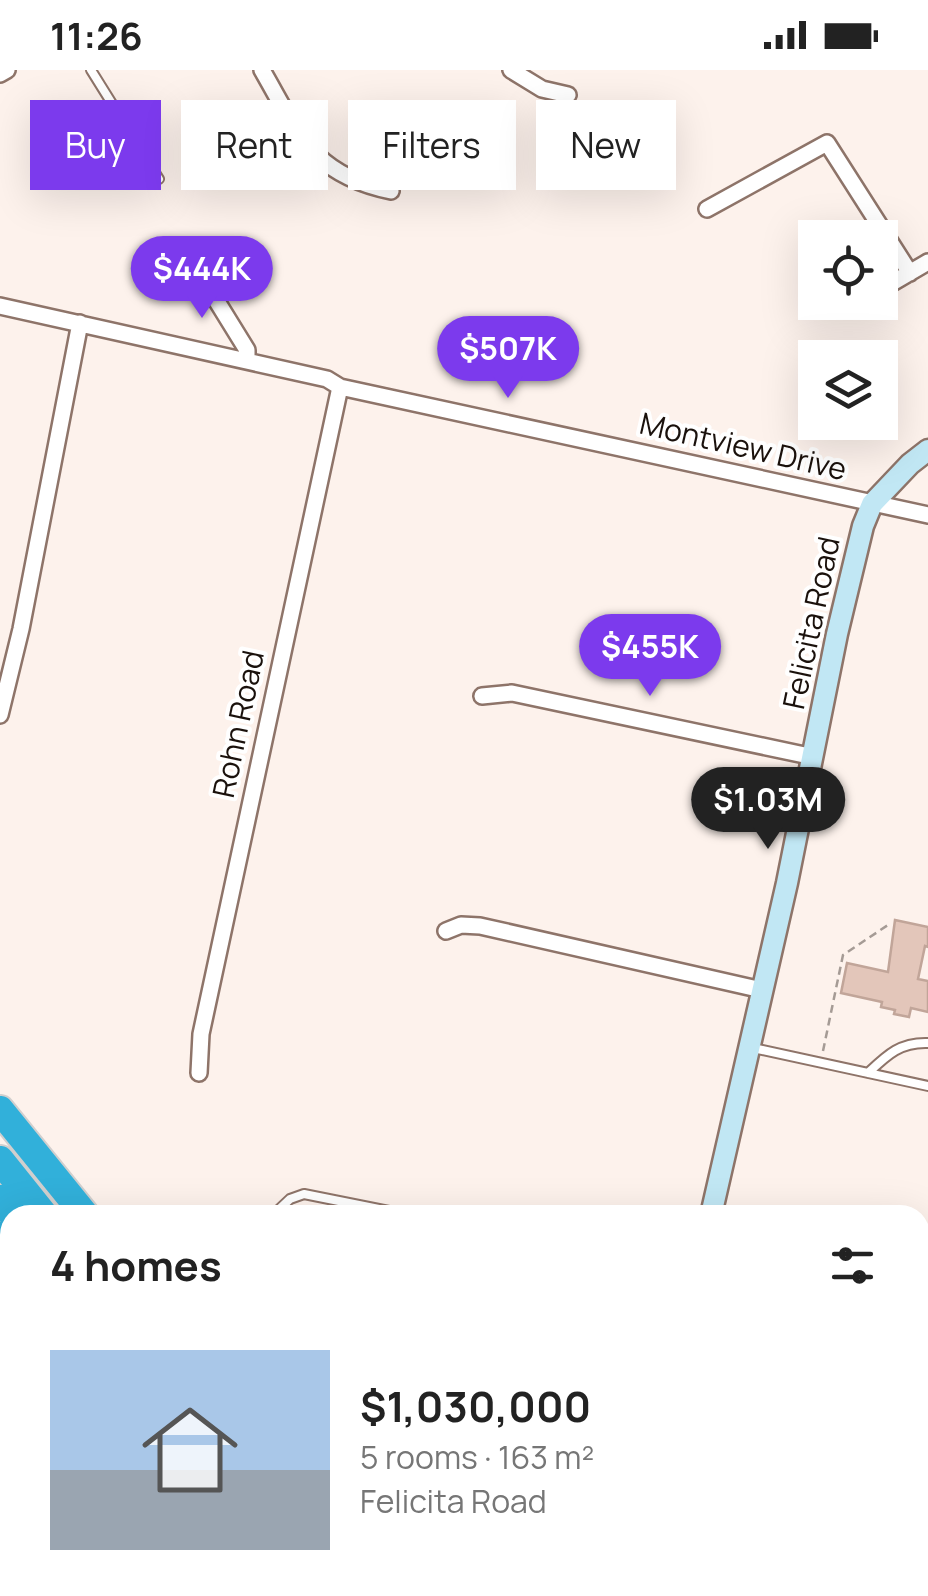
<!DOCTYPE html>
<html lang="en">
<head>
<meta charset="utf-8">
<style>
	:root { --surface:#fff; --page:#f6f6f6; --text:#222; --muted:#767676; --line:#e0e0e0; --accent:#7c3aed }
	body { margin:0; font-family:Manrope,sans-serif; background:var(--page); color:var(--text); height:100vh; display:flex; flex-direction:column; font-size:38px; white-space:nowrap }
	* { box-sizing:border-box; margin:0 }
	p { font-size:32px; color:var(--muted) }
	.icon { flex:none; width:55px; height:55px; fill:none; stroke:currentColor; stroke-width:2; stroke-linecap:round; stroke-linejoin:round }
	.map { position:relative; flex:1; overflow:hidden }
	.drawer { position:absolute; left:0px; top:1135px; width:930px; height:392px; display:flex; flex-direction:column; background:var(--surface); border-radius:30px 30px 0 0; box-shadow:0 10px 40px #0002 }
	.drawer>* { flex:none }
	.hud { position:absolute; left:30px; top:30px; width:870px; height:90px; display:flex; gap:20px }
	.buttons { position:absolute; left:798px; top:150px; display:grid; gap:20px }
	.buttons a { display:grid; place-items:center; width:100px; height:100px; border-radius:0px; background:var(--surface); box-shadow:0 10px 40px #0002; font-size:50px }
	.price { position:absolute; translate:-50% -85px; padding:0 22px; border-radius:35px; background:var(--accent); color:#fff; font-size:32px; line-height:65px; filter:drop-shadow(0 2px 5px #0008) }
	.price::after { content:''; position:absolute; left:50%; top:60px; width:30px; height:22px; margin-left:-15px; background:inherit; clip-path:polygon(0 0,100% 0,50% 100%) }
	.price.selected { background:#222; color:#fff }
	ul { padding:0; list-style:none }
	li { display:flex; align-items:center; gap:30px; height:250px; padding:0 50px }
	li+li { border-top:2px solid var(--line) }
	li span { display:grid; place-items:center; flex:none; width:280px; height:200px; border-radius:0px; color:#555 }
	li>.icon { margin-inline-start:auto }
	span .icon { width:120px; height:120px; fill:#fffc; stroke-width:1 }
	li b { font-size:42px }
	h2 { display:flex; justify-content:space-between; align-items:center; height:120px; padding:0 50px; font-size:42px }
	.chip { padding:0 35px; border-radius:0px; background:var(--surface); box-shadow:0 10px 40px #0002; font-size:35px; line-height:90px }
	.chip.selected { background:var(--accent); color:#fff }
	.status { display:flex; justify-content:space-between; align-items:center; height:70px; padding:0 50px; background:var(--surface); direction:ltr }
	.status svg { height:28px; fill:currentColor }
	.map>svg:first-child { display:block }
</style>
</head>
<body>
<div class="status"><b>11:26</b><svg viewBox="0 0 49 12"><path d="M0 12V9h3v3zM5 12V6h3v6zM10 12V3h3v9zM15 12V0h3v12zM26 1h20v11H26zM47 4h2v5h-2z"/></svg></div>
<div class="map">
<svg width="928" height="1526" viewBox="0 0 928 1526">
	<rect width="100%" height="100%" fill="#fdf2ec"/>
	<path fill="#e3c6ba" stroke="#c1a599" stroke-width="2.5" d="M895 850 928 857V877L925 876 918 909 928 911V942L911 938 909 947 894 944 895 940 881 937 882 932 841 923 847 893 888 902Z
		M0 1488 10 1491V1526H0L4 1501 0 1500Z"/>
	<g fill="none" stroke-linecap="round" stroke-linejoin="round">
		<g stroke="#8e7469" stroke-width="12">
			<path id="lane" d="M91 0 159 109
				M753 978 928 1016
				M868 1003C887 985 900 972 928 973
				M273 1145 290 1129 304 1124 409 1145
				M920 1479 928 1481
				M133 1518V1526
				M795 1526 797 1518"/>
		</g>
		<g stroke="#8e7469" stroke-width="20">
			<path id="street" d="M262 0C299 64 312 105 391 121
				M511 0 542 19 568 25
				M0 4 7 0
				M707 139 827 73 910 203
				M197 199 247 280V290
				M880 220 928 192
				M0 236 327 309 340 317 928 445
				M829 240 848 232
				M482 626 512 623 814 687
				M0 645 21 559 80 253
				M446 861 461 855 480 856 762 920
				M199 1003 201 964 340 317
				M920 1250 928 1252"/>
		</g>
		<g stroke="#8e7469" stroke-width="25">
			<path id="secondary" d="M711 1145 787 813 837 564 863 456 872 434 910 394 928 380
				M627 1526 629 1518"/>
		</g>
		<g stroke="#d1cfce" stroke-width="32">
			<path id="highway" d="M0 1040 85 1145
				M0 1090 44 1145
				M0 1129 13 1145
				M0 1166 10 1178
				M0 1195 10 1208
				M243 1518 249 1526
				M307 1518 315 1526
				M333 1518 340 1526
				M363 1518 370 1526
				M408 1518 415 1526"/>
		</g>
		<path stroke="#a59b95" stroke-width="2.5" stroke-dasharray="8 5" stroke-linecap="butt" d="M823 981 843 885 891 853
			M0 1255 10 1270
			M920 1385V1388
			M920 1456 928 1457
			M170 1518 177 1526"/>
		<use href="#lane" stroke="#fff" stroke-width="8"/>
		<use href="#street" stroke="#fff" stroke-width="15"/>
		<use href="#secondary" stroke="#c1e7f4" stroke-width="20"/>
		<use href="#highway" stroke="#31b0da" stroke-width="28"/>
	</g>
	<g text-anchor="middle" stroke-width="8" stroke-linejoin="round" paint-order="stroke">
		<g font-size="30" fill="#1a110c" stroke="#fff">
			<text transform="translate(743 377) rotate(13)" y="10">Montview Drive</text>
			<text transform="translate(812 553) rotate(-78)" y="10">Felicita Road</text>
			<text transform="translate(239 654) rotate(-78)" y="10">Rohn Road</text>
		</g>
	</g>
</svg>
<div class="buttons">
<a><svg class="icon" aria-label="locate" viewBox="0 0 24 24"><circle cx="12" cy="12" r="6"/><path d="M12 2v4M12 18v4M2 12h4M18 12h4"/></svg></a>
<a><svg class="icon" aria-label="layers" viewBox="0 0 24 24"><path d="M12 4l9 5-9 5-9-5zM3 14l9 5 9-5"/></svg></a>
</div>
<b class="price" style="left:202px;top:251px">$444K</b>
<b class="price" style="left:508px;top:331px">$507K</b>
<b class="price" style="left:650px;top:629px">$455K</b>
<b class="price selected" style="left:768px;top:782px">$1.03M</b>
<div class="hud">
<a class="chip selected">Buy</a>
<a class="chip">Rent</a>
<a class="chip">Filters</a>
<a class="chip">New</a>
</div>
<section class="drawer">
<h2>4 homes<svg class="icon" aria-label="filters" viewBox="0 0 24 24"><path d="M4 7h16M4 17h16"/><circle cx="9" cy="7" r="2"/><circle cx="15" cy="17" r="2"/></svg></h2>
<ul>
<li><span style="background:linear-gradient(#a9c7e8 60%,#9aa5b1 0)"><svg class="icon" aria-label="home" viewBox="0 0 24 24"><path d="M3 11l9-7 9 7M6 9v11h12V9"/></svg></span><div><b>$1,030,000</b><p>5 rooms · 163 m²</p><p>Felicita Road</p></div></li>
</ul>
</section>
</div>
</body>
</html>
